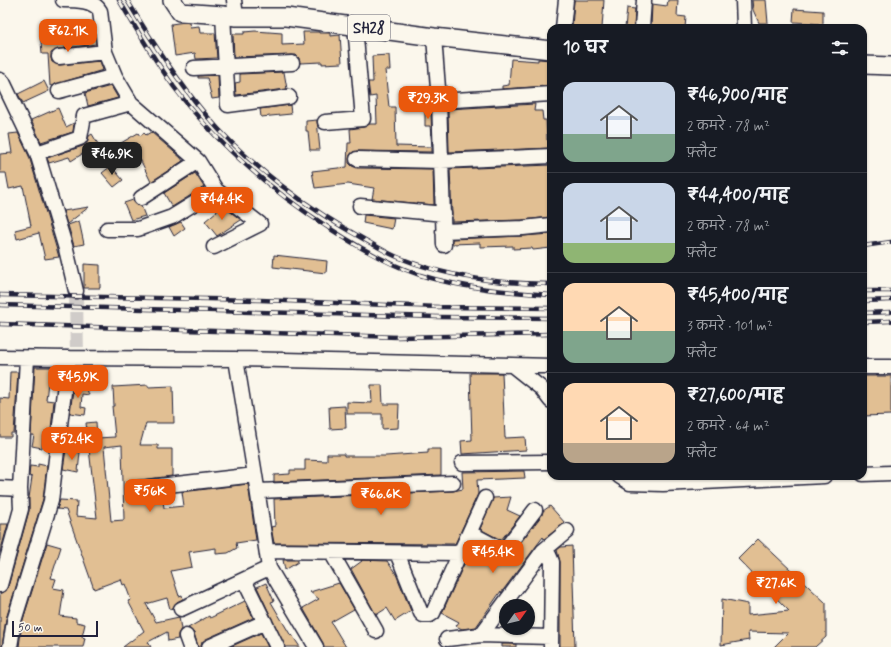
<!DOCTYPE html>
<html lang="hi">
<head>
<meta charset="utf-8">
<style>
	:root { --surface:#171b24; --page:#20242c; --text:#f1f3f6; --muted:#9ea1a6; --line:#363941; --accent:#ea580c }
	body { margin:0; font-family:Mynerve,"Playpen Sans Deva",sans-serif; background:var(--page); color:var(--text); height:100vh; display:flex; flex-direction:column; font-size:15px; white-space:nowrap }
	* { box-sizing:border-box; margin:0 }
	p { font-size:13px; color:var(--muted) }
	.icon { flex:none; width:22px; height:22px; fill:none; stroke:currentColor; stroke-width:2; stroke-linecap:round; stroke-linejoin:round }
	.map { position:relative; flex:1; overflow:hidden }
	.details { position:absolute; left:547px; top:24px; width:320px; height:456px; display:flex; flex-direction:column; background:var(--surface); border-radius:12px; box-shadow:0 1px 3px #0004 }
	.details>* { flex:none }
	.needle { width:26px; rotate:56deg }
	.tools { position:absolute; left:499px; top:599px; display:grid; gap:8px }
	.tools a { display:grid; place-items:center; width:36px; height:36px; border-radius:50%; background:var(--surface); box-shadow:0 1px 3px #0004; font-size:20px }
	.scale { position:absolute; left:12px; bottom:10px; width:86px; box-sizing:border-box; padding-left:4px; border:2px solid #22223b; border-top:0; font-size:11px; line-height:14px; white-space:nowrap; color:#22223b; -webkit-text-stroke:3px #fbf7ec; paint-order:stroke }
	.price { position:absolute; translate:-50% -34px; padding:0 9px; border-radius:8px; background:var(--accent); color:#fff; font-size:13px; line-height:26px; filter:drop-shadow(0 1px 2px #0008) }
	.price::after { content:''; position:absolute; left:50%; top:24px; width:12px; height:9px; margin-left:-6px; background:inherit; clip-path:polygon(0 0,100% 0,50% 100%) }
	.price.current { background:#222; color:#fff }
	ul { padding:0; list-style:none }
	li { display:flex; align-items:center; gap:12px; height:100px; padding:0 16px }
	li+li { border-top:1px solid var(--line) }
	li span { display:grid; place-items:center; flex:none; width:112px; height:80px; border-radius:12px; color:#555 }
	li>.icon { margin-inline-start:auto }
	span .icon { width:48px; height:48px; fill:#fffc; stroke-width:1 }
	li b { font-size:17px }
	h2 { display:flex; justify-content:space-between; align-items:center; height:48px; padding:0 16px; font-size:17px }
	.map>svg:first-child { display:block }
</style>
</head>
<body>
<div class="map">
<svg width="891" height="647" viewBox="0 0 891 647">
	<rect width="100%" height="100%" fill="#fbf7ec"/>
	<filter id="ink" filterUnits="userSpaceOnUse"><feTurbulence type="fractalNoise" baseFrequency=".025" numOctaves="2"/><feDisplacementMap in="SourceGraphic" scale="8" xChannelSelector="R" yChannelSelector="G"/><feConvolveMatrix kernelMatrix="1 2 1 2 8 2 1 2 1" color-interpolation-filters="sRGB"/></filter>
	<g filter="url(#ink)">
		<path fill="#e1bf93" stroke="#22223b" fill-rule="evenodd" d="M574 0H604L602 28H572Z
			M668 0H678L677 16 686 17 685 28H651L652 4 667 6Z
			M752 0H766L768 23H759L753 10Z
			M627 8 635 9 634 28H625Z
			M794 9 823 11V24L793 22Z
			M185 22 189 23 190 27 199 26 200 33H215L217 58 196 59 195 53 175 56 171 24Z
			M40 29H76V30L94 29 96 44 58 49 51 53V58L52 62 60 65 100 61 103 70 50 86 48 54H42Z
			M255 31 282 33V45L304 44 303 32H319V33H330V36L340 35 342 63 322 64V62L300 63 299 58 296 55H292L234 57 233 34H244V32Z
			M389 55 390 70H385L389 107H395L396 146 432 147V152L357 151 353 152 350 155 349 163 352 166 357 168 433 169 434 205 372 199 374 188 348 184 315 188 312 171 347 167 348 143H351L350 129 364 127 369 124H377L376 96 370 97 368 82H373L372 56Z
			M511 59 538 61V59L551 60 547 86 502 89V86L509 85Z
			M284 72 287 89 236 95 235 83 240 82V74Z
			M218 75 219 98 212 99 207 78H198V76Z
			M44 81 49 91 23 103 18 94Z
			M111 86 118 98 88 106 85 93Z
			M535 104 534 111H542L543 120H546L547 140 551 139V148L449 152 448 109Z
			M290 105 291 114 261 117 260 109Z
			M58 108 66 127 74 123 73 132 41 142 31 120Z
			M425 109 431 110 432 146 430 126H425Z
			M317 120 320 150H310L308 131H306V121Z
			M151 132 181 158 183 161 151 182 140 159 133 163 121 143 138 133 140 136 144 133 146 135Z
			M18 133 29 156 59 257 45 259 39 233 17 239 15 230 31 226 23 186 9 189 6 173H0V154L12 153 9 134Z
			M92 134 98 144 79 156 71 161 69 157 49 163 47 158 83 146 87 143 89 136Z
			M551 165V217L522 220 452 222V214L450 169Z
			M111 166 123 180 114 187 102 173Z
			M195 173 204 187 172 207 164 193Z
			M133 200 137 205 141 206 145 216 131 220 124 203Z
			M223 206 241 220 217 236 205 221Z
			M89 207 67 224 63 211Z
			M364 215 394 218 392 229 363 223Z
			M79 221 84 244 74 246 68 225Z
			M181 222 185 228 174 236 169 227Z
			M551 234V248L533 250 532 248 513 249V246L480 247V243L452 244V239L523 236Z
			M274 255 327 261 326 273 273 267Z
			M84 264 100 265V288H84Z
			M35 367H58L57 380 48 382 46 400 54 401 50 438 43 437 42 448 32 446 34 435H31Z
			M10 372H18L14 433H11V437H0V398L9 399Z
			M470 373H502L505 438 525 437 526 450 462 454 461 441 472 440Z
			M863 376H891V415L863 416Z
			M74 383 85 384 89 395 82 394 81 407 86 408 85 415 70 413Z
			M148 385V387L173 386 174 423H146L140 445H158V449H172V476L132 481 128 482 125 486 126 494 129 497H134L162 494 164 508 184 506 182 492 248 484 256 540 236 543 237 548 228 553 216 554V548L189 552 192 567 171 571 179 596 182 595 183 599 177 602 173 608 170 609 167 598 146 604 156 622 179 617 181 629 178 634V639L168 641 167 632 148 642 151 647H123L144 631 128 601 131 600 125 584 123 585 121 579 94 589 66 510 57 509 60 500 77 501 76 516 97 518 86 423 96 422 97 438 115 437 112 406H114L113 387ZM122 445 124 520 111 521 104 447Z
			M371 385H382L383 404H399L398 428 382 429V414H347V402L372 403Z
			M345 406 346 428 330 429 329 407Z
			M428 449H441V475L274 482V475L290 474V470H305V460L327 461V454H344V456H386L428 453Z
			M66 450 80 452 78 472 63 469Z
			M38 464 47 466 43 499 6 619 2 647H0V593L6 591 8 587 29 511V498L32 477 29 476 30 466 38 467Z
			M524 471 525 478 477 480 478 494 455 544 274 543 271 527 275 526 274 499 453 491 463 489 462 472Z
			M511 497 507 510 520 516 501 540 480 529 493 498Z
			M550 506 565 523 544 539 543 537 501 593V591L476 627 462 629 456 626 459 622 442 613 473 544 498 558H502L510 556 542 515 543 511Z
			M0 524H8L0 553Z
			M758 539 826 603V637L815 647H774L788 633 748 632 749 640 721 645 722 599 748 604V615L789 611 738 559Z
			M47 543 61 547 51 578 56 579 53 588 64 590 60 616 76 618V622L85 624 82 637 85 638 83 647H19L22 623Z
			M572 546 575 647H560V562L557 550 561 547Z
			M283 560H298V562L285 570Z
			M361 560 387 561 396 574 411 611 395 621 387 608 376 615 351 569 362 561Z
			M266 583 274 601 271 602 291 636 292 635 300 647H285L257 587Z
			M339 583 354 609 331 622 346 647H324L323 643 303 608 319 599 310 592Z
			M245 601 253 618 206 639 202 642 201 647H198L194 633 188 628 209 616 210 618Z
			M261 633 268 647H230Z
			M502 644H516V647H502Z"/>
		<g fill="none" stroke-linecap="round" stroke-linejoin="round">
			<path stroke="#d0ccc9" stroke-width="14" stroke-dasharray="14 7" stroke-linecap="butt" d="M76 291 77 358"/>
			<g stroke="#22223b" stroke-width="17">
				<path id="minor" d="M63 0C76 0 94 0 100 11L105 52 115 76 131 103 198 161 216 190 260 224 214 247
					M234 0 236 17
					M743 0 744 28
					M223 15 228 105 289 97
					M563 28 566 0
					M642 28 644 0
					M434 37 439 101 444 245
					M59 57 105 52
					M194 68 292 63
					M0 80 3 82 37 153 66 249 76 291
					M59 91 115 76
					M439 101 551 94
					M325 122 363 119 355 26
					M37 153 80 138 84 116 131 103
					M357 159 441 161 551 156
					M141 198 198 161
					M360 206 444 214
					M107 229H138L172 217 216 190
					M443 231 523 228 551 225
					M0 357 68 358 236 359 512 365 541 388 551 401
					M236 359 255 475 269 568 316 647
					M512 365 551 366
					M863 367H891
					M462 463 551 462
					M863 474 891 473
					M619 476 630 483 663 484 824 476
					M0 488 20 489
					M133 489 255 475
					M258 491 453 483
					M470 533 502 550 506 548 535 510
					M267 551 459 553
					M543 551 549 555 552 562 551 647
					M331 552 376 631
					M397 553 421 613 423 615H430L433 613C450 574 468 536 485 498
					M244 580 277 647
					M0 585 21 509 20 489 27 358
					M181 609 269 568
					M481 635 543 551 567 531
					M186 636 190 647
					M447 639 481 635 551 637
					M10 647 14 621 51 501 68 358
					M209 647 265 622"/>
			</g>
			<g stroke="#22223b" stroke-width="20">
				<path id="major" d="M172 0 180 12 223 15 236 17H286L434 37 551 50
					M863 65 891 66"/>
			</g>
			<use href="#minor" stroke="#fbf7ec" stroke-width="14"/>
			<use href="#major" stroke="#fbf7ec" stroke-width="17"/>
			<g stroke="#22223b" stroke-width="4.5">
				<path id="rail" d="M119 0C136 29 154 59 174 87 216 143 270 190 329 228 358 247 387 264 420 275 462 288 507 292 551 295
					M127 0C151 40 176 79 206 115 248 165 310 210 367 241 378 247 389 254 400 258 447 277 500 284 551 284
					M863 246 891 242
					M863 291H891
					M0 295 260 300 439 307 551 308
					M863 301 891 300
					M0 305 438 317 551 318
					M863 313 891 312
					M863 322 891 321
					M0 324 398 337 551 334"/>
			</g>
			<use href="#rail" stroke="#fbf7ec" stroke-width="3" stroke-dasharray="9" stroke-linecap="butt"/>
		</g>
	</g>
	<g text-anchor="middle" stroke-width="3" stroke-linejoin="round" paint-order="stroke">
		<rect fill="#fbf7ec" stroke="#636270" stroke-width="1" x="348" y="15" width="42" height="26" rx="3"/>
		<g font-size="15" font-weight="bold" fill="#22223b">
			<text x="369" y="33">SH28</text>
		</g>
	</g>
</svg>
<div class="tools">
<a><svg class="needle" viewBox="-14 -14 28 28"><path d="M0-13l5 13h-10z" fill="#e53935"/><path d="M0 13l5-13h-10z" fill="#9ea1a6"/></svg></a>
</div>
<div class="scale">50 m</div>
<b class="price" style="left:68px;top:53px">₹62.1K</b>
<b class="price" style="left:428px;top:120px">₹29.3K</b>
<b class="price current" style="left:112px;top:176px">₹46.9K</b>
<b class="price" style="left:222px;top:221px">₹44.4K</b>
<b class="price" style="left:78px;top:399px">₹45.9K</b>
<b class="price" style="left:72px;top:461px">₹52.4K</b>
<b class="price" style="left:150px;top:513px">₹56K</b>
<b class="price" style="left:381px;top:516px">₹66.6K</b>
<b class="price" style="left:493px;top:574px">₹45.4K</b>
<b class="price" style="left:776px;top:605px">₹27.6K</b>
<section class="details">
<h2>10 घर<svg class="icon" aria-label="filters" viewBox="0 0 24 24"><path d="M4 7h16M4 17h16"/><circle cx="9" cy="7" r="2"/><circle cx="15" cy="17" r="2"/></svg></h2>
<ul>
<li><span style="background:linear-gradient(#c9d6e8 65%,#7fa58c 0)"><svg class="icon" aria-label="home" viewBox="0 0 24 24"><path d="M3 11l9-7 9 7M6 9v11h12V9"/></svg></span><div><b>₹46,900/माह</b><p>2 कमरे · 78 m²</p><p>फ़्लैट</p></div></li>
<li><span style="background:linear-gradient(#c9d6e8 75%,#8fb573 0)"><svg class="icon" aria-label="home" viewBox="0 0 24 24"><path d="M3 11l9-7 9 7M6 9v11h12V9"/></svg></span><div><b>₹44,400/माह</b><p>2 कमरे · 78 m²</p><p>फ़्लैट</p></div></li>
<li><span style="background:linear-gradient(#ffd9b3 60%,#7fa58c 0)"><svg class="icon" aria-label="home" viewBox="0 0 24 24"><path d="M3 11l9-7 9 7M6 9v11h12V9"/></svg></span><div><b>₹45,400/माह</b><p>3 कमरे · 101 m²</p><p>फ़्लैट</p></div></li>
<li><span style="background:linear-gradient(#ffd9b3 75%,#b9a48a 0)"><svg class="icon" aria-label="home" viewBox="0 0 24 24"><path d="M3 11l9-7 9 7M6 9v11h12V9"/></svg></span><div><b>₹27,600/माह</b><p>2 कमरे · 64 m²</p><p>फ़्लैट</p></div></li>
</ul>
</section>
</div>
</body>
</html>
